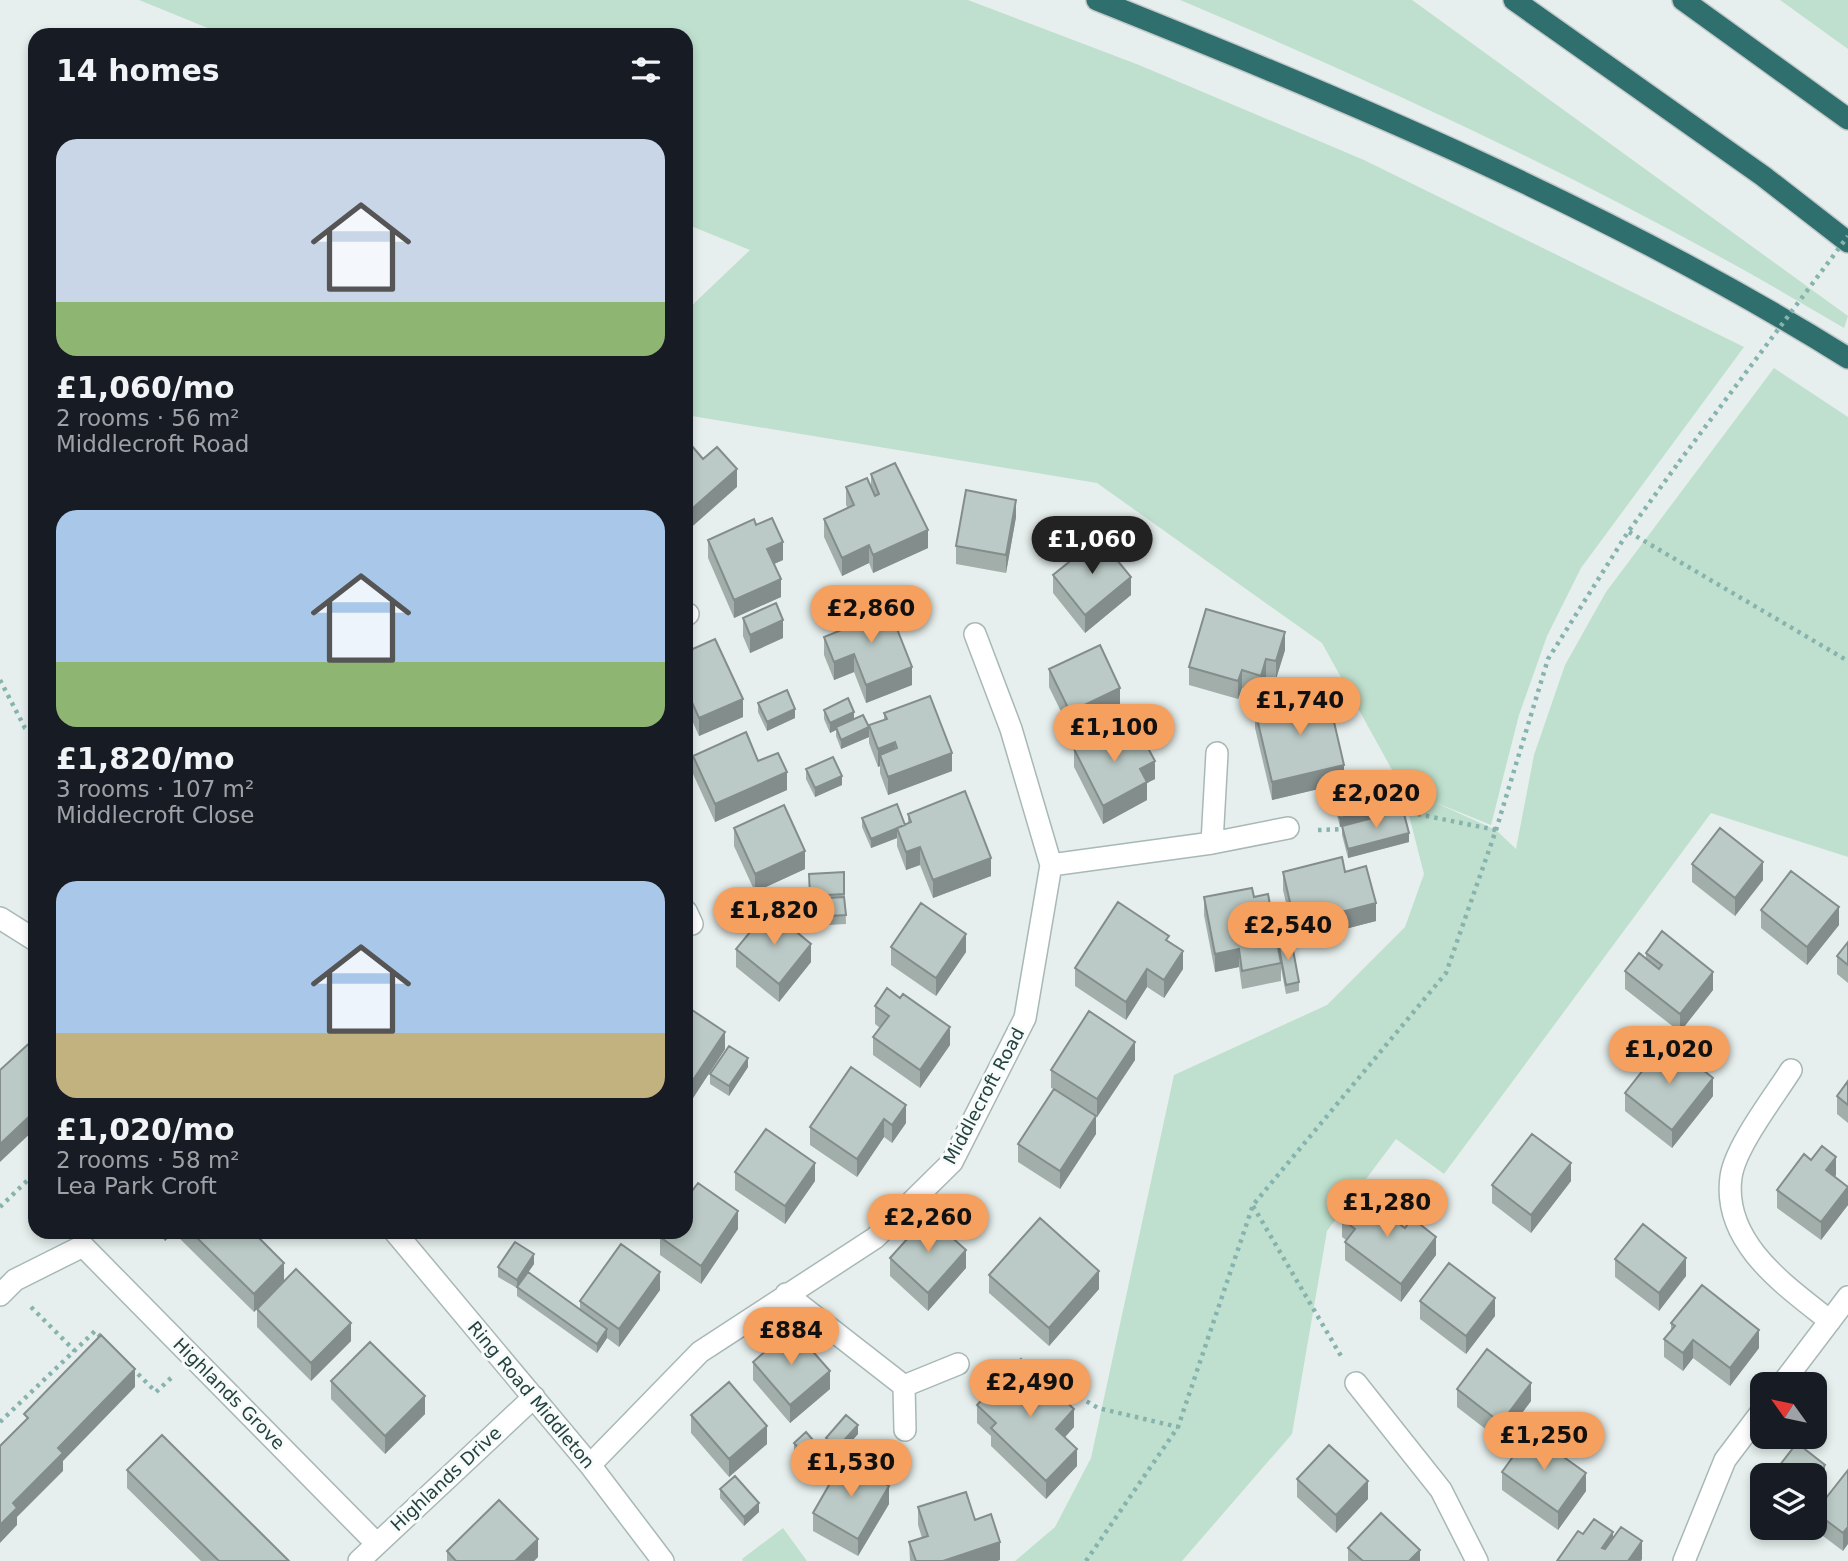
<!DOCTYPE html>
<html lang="en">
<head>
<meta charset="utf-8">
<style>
	:root { --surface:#171b24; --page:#20242c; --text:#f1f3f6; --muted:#9ea1a6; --accent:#f5a05e }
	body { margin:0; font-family:"DejaVu Sans",sans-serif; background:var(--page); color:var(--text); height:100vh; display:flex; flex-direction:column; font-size:26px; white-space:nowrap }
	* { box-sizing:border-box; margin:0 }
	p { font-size:23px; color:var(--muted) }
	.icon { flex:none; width:38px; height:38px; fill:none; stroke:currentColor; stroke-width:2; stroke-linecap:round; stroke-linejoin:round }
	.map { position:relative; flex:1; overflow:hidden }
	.drawer { position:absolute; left:28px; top:28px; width:665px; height:1211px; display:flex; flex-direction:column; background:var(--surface); border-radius:21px; box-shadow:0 4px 10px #0003 }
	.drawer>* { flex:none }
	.needle { width:46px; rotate:303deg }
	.fabs { position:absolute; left:1750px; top:1372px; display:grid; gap:14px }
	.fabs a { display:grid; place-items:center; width:77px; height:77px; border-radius:14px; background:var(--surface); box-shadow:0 4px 10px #0003; font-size:35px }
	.price { position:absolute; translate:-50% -60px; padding:0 16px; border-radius:24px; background:var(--accent); color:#111; font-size:23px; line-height:46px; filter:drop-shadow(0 2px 4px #0008) }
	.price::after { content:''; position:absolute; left:50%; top:42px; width:21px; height:16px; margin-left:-10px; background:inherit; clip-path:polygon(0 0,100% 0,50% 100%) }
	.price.active { background:#222; color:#fff }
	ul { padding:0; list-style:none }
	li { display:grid; align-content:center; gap:14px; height:371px; padding:0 28px }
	li span { display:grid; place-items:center; height:217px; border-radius:21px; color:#555 }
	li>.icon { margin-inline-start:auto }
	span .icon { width:126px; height:126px; fill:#fffc; stroke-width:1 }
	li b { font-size:30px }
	h2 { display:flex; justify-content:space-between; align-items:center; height:84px; padding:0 28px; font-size:30px }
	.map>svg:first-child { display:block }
</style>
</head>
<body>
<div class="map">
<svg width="1848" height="1561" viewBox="0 0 1848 1561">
	<rect width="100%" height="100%" fill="#e6efed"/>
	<path fill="#bfe0ce" d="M139 0H968L1139 65 1364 160 1744 347 1581 568 1547 636 1519 715 1491 825 1432 801 1496 830 1516 849 1534 755 1565 665 1606 592 1774 368 1848 417V857L1711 813 1444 1174 1396 1139 1327 1231 1292 1434 1182 1561H1015L1055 1527 1091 1458 1174 1075 1327 1005 1405 927 1424 874 1402 788 1322 643 1097 483 686 415V311L750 250 686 224V35H225Z
		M1180 0H1412L1848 316 1844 328C1632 201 1408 96 1180 0Z
		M1780 0H1848V49Z
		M783 1528 807 1561H743L742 1559Z"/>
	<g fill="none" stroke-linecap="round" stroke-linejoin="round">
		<g stroke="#a8b8b6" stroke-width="24">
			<path id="minor" d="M686 614H688
				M1212 843 1217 753
				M1051 865 1212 843 1288 828
				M686 911 692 924
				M0 918 35 940
				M1791 1070C1774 1097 1735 1147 1731 1177 1722 1243 1786 1286 1830 1321
				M395 1232 590 1465 663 1561
				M786 1294 904 1386 958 1364
				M0 1295 15 1280 83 1246 376 1543
				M1356 1383 1441 1490 1477 1561
				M1782 1384 1848 1297
				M904 1386 905 1430
				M590 1465 700 1352 875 1238 952 1162 1025 1018 1051 865 1011 729 975 634
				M359 1561 534 1397
				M1684 1561 1725 1460 1762 1411"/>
		</g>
		<g stroke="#c2caca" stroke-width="24">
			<path id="highway" d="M1097 0C1353 102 1614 212 1848 358
				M1514 0 1763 176 1848 242
				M1683 0 1848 119"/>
		</g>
		<path stroke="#86b3ae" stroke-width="4.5" stroke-dasharray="3.5 5" stroke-linecap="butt" d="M1629 532 1848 661
			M0 680 25 728 35 736
			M1401 816 1412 813 1496 830
			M1318 830 1348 829
			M1253 1206 1341 1356
			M0 1207 35 1173
			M31 1307 75 1351
			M990 1366 1019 1367
			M1028 1367 1098 1408 1178 1427
			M132 1368 156 1392 171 1378
			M0 1422 95 1331 104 1340
			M1086 1561 1178 1427 1253 1205 1446 973 1496 830 1548 659 1628 532 1679 462"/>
		<use href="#minor" stroke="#fff" stroke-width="21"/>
		<use href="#highway" stroke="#2f6f6e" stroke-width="21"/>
		<path stroke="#86b3ae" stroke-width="4.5" stroke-dasharray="3.5 5" stroke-linecap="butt" d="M1679 462 1848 236"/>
	</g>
	<path fill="#a1aeaa" d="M871 474 928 548 873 573 869 563 842 576 824 537V519L848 508 846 505V487H871Z
		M1016 517 1006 573 956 564V546Z
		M756 525 783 560 774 564 781 597 734 618 708 558V540Z
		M1053 575 1131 595 1085 633 1053 593Z
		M743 618 783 638 750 653 743 636Z
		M842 624 912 685 866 703 854 672 834 680 824 655V637L842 629Z
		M1285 650 1276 679 1266 677 1261 694 1242 688 1238 699 1189 685V667Z
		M686 652 743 717 699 736 686 707Z
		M1049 669 1120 706 1070 730 1049 687Z
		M758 703 795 718 767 731 758 712Z
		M824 710 854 719 869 727 884 720V713L952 771 888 795 880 773V766L878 767 869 743V737L841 749 836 736V730L830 733 824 719Z
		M1255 710 1344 783 1272 800 1255 728Z
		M1126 742 1155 779 1147 783V800L1103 824 1074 767V749Z
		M693 756 758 761 787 790 715 822 693 774Z
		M806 769 842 785 815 797 806 779Z
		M1335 798 1401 811 1409 842 1348 858 1342 835V826L1340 827 1335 807Z
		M908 814 991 876 933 898 920 865 906 870 897 846V838L871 848 862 827V818L905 825 908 824Z
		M734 828 805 869 755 892 734 846Z
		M1692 864 1763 880 1735 916 1692 882Z
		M844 872 846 924 811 926 809 874Z
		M1283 872H1345L1376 921 1295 942 1283 890Z
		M1204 897H1254L1278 946 1299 982V991L1286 994 1281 968V981L1242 989 1239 967 1215 972 1204 915Z
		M1761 910 1839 925 1807 965 1761 928Z
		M1169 942 1183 969 1164 998 1147 987 1126 1020 1075 986V968Z
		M1848 942V983L1837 974V956Z
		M891 947 966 952 936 996 891 965Z
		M736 949 811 962 779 1002 736 967Z
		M1646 953 1713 990 1680 1032 1625 989V971L1646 959Z
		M686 1006 725 1049 693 1098 686 1093Z
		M875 1006 950 1045 920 1088 873 1055V1037L880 1028 875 1024Z
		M1135 1060 1097 1117H1096V1134L1060 1189 1018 1162V1144L1054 1089 1051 1088V1070Z
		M748 1067 729 1096 710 1084V1074Z
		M851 1067 906 1123 892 1143 884 1137 857 1177 810 1145V1127Z
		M1848 1081V1123L1837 1114V1096Z
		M1625 1093 1713 1096 1672 1148 1625 1111Z
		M735 1172 815 1181 785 1224 735 1190Z
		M1836 1175 1834 1177 1848 1205 1821 1240 1777 1208V1190Z
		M1571 1181 1531 1233 1492 1203V1185Z
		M1342 1219 1436 1255 1401 1302 1345 1260V1242L1346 1240 1342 1237Z
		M738 1229 701 1284 660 1255V1237Z
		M156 1232H253L284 1281 351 1341 311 1381 257 1327V1309L254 1312 174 1233 165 1241Z
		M890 1258 966 1268 928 1311 890 1276Z
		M1615 1259 1686 1276 1659 1311 1615 1277Z
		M534 1264 528 1272 580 1309V1301L660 1290 619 1347 607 1338 597 1353 517 1296V1288L498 1277V1267Z
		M989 1275 1099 1289 1049 1346 989 1293Z
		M1420 1301 1495 1316 1466 1354 1420 1319Z
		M1671 1323 1759 1348 1730 1386 1693 1358 1683 1371 1664 1357V1339L1671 1330Z
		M753 1362 830 1389 790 1423 753 1380Z
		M331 1381 425 1414 385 1454 331 1399Z
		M1457 1389 1531 1401 1501 1441 1457 1407Z
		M977 1405 1074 1427 1065 1437 1077 1466 1046 1499 991 1446V1436L977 1423Z
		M691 1415 767 1444 729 1477 691 1433Z
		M858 1434 837 1457 826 1447V1438Z
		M794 1443 827 1465 815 1477 794 1452Z
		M127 1470 289 1561H201L127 1488Z
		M1848 1470 1843 1551 1815 1530V1512Z
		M1502 1472 1586 1491 1558 1530 1502 1490Z
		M1297 1479 1368 1499 1336 1533 1297 1497Z
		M720 1489 759 1512 744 1526 720 1498Z
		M889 1504 858 1556 813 1531V1513Z
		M918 1507 975 1520 1000 1560 997 1561H910L909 1542 922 1538 918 1525Z
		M1348 1548 1420 1561H1348Z
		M447 1551 538 1557 534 1561H447Z"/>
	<path fill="#838d8b" d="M737 469V487L686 532V514Z
		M1016 500V517L1006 573V555Z
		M928 530V548L873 573V555Z
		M783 542V560L767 567V549Z
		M869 545V563L842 576V558Z
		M1131 577V595L1085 633V615Z
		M781 579V597L734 618V600Z
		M783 620V638L750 653V635Z
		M1285 632V650L1276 679V661Z
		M854 654V672L834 680V662Z
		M1266 659V677L1261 694V676Z
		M912 667V685L866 703V685Z
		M1242 670V688L1238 699V681Z
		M1120 688V706L1070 730V712Z
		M743 699V717L699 736V718Z
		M795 709V718L767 731V722Z
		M854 712V721L836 727V730L830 733V723Z
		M869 728V737L841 749V740Z
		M895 742V760L880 755V766L878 767V749Z
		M952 753V771L888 795V777Z
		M1155 761V779L1147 783V800L1103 824V806L1140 769Z
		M1344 765V783L1272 800V782Z
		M787 772V790L715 822V804Z
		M842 776V785L815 797V788Z
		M1401 803V812L1340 827V818Z
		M897 829V838L871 848V839Z
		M1409 833V842L1348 858V849Z
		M920 847V865L906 870V852Z
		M805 851V869L755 892V874Z
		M991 858V876L933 898V880Z
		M1763 862V880L1735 916V898Z
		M1376 903V921L1295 942V924Z
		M1839 907V925L1807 965V947Z
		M966 934V952L936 996V978Z
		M811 944V962L779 1002V984Z
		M1239 949V967L1215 972V954Z
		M1183 951V969L1164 998V980Z
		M1147 969V987L1126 1020V1002Z
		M1713 972V990L1680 1032V1014Z
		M950 1027V1045L920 1088V1070Z
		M725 1032V1049L693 1098V1080Z
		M1135 1042V1060L1097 1117V1099Z
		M748 1058V1067L729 1096V1086Z
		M1713 1078V1096L1672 1148V1130Z
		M906 1105V1123L892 1143V1125Z
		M35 1111V1129L0 1162V1144Z
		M1096 1116V1134L1060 1189V1171Z
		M884 1119V1137L857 1177V1159Z
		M1836 1157V1175L1826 1188V1170Z
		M815 1163V1181L785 1224V1206Z
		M1571 1163V1181L1531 1233V1215Z
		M1848 1187V1205L1821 1240V1222Z
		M738 1211V1229L701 1284V1266Z
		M165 1232H174L165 1241Z
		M1436 1237V1255L1401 1302V1284Z
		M966 1250V1268L928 1311V1293Z
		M534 1254V1264L517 1289V1280Z
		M1686 1258V1276L1659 1311V1293Z
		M284 1263V1281L254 1312V1294Z
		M1099 1271V1289L1049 1346V1328Z
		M660 1272V1290L619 1347V1329Z
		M1495 1298V1316L1466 1354V1336Z
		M351 1323V1341L311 1381V1363Z
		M607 1329V1338L597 1353V1344Z
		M1759 1330V1348L1730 1386V1368Z
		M1693 1340V1358L1683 1371V1353Z
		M135 1369V1387L63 1461V1471L17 1517V1525L0 1543V1525L13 1503 58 1448Z
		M830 1371V1389L790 1423V1405Z
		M1531 1383V1401L1501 1441V1423Z
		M425 1396V1414L385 1454V1436Z
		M1074 1409V1427L1056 1447V1429Z
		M858 1425V1434L837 1457V1448Z
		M767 1426V1444L729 1477V1459Z
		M1077 1449V1466L1046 1499V1481Z
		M827 1456V1465L815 1477V1467Z
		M1825 1465V1483L1815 1496V1478Z
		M1586 1473V1491L1558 1530V1512Z
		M1368 1481V1499L1336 1533V1515Z
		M889 1486V1504L858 1556V1539Z
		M759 1503V1512L744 1526V1517Z
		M1848 1527V1544L1843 1551V1533Z
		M1613 1532V1550L1605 1561 1602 1548Z
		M538 1539V1557L534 1561H515Z
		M1642 1541V1559L1641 1561H1628Z
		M1000 1542V1560L997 1561H943Z
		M1420 1550V1561H1409Z"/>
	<path fill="#bbcac6" stroke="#838d8b" stroke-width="2" d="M686 439 703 459 717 447 737 469 686 514Z
		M895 463 928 530 873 555 869 545 842 558 824 519 854 505 846 487 867 478 875 496 879 494 871 474Z
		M966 490 1016 500 1006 555 956 546Z
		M772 518 783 542 767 549 781 579 734 600 708 540 754 519 756 525Z
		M1099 538 1131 577 1085 615 1053 575Z
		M776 603 783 620 750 635 743 618Z
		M888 606 912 667 866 685 854 654 834 662 824 637 844 629 842 624Z
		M1206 609 1285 632 1276 661 1266 659 1261 676 1242 670 1238 681 1189 667Z
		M715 639 743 699 699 718 686 689V652Z
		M1100 645 1120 688 1070 712 1049 669Z
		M787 690 795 709 767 722 758 703Z
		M1327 692 1344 765 1272 782 1255 710Z
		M930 696 952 753 888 777 880 755 897 748 895 742 878 749 869 725 887 719 884 713Z
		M848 698 854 712 830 723 824 710Z
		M863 715 869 727 841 740 836 727Z
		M1118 725 1126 742 1141 735 1155 761 1140 769 1147 782 1103 806 1074 749Z
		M746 732 758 761 778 753 787 772 715 804 693 756Z
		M833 757 842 776 815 788 806 769Z
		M1396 783 1401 803 1340 818 1335 798Z
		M965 791 991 858 933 880 920 847 906 852 897 828 911 822 908 814Z
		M897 804 905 825 871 839 862 818Z
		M784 805 805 851 755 874 734 828Z
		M1403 810 1409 833 1348 849 1342 826Z
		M1720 828 1763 862 1735 898 1692 864Z
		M1342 857 1345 872 1366 866 1376 903 1295 924 1283 872Z
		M1791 871 1839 907 1807 947 1761 910Z
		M844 872V894L810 896 809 874Z
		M1252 888 1254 897 1268 894 1281 963 1242 971 1239 949 1215 954 1204 897Z
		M844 897 846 915 811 917V899Z
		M1118 902 1169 936 1166 940 1183 951 1164 980 1147 969 1126 1002 1075 968Z
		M921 903 966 934 936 978 891 947Z
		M769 909 811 944 779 984 736 949Z
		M1662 931 1713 972 1680 1014 1625 971 1639 953 1659 969 1662 965 1646 953Z
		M1291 939 1299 982 1286 985 1278 942Z
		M1848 942V965L1837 956Z
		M887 988 900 998 903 994 950 1027 920 1070 873 1037 889 1016 875 1006Z
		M686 1006 725 1032 693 1080 686 1075Z
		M1089 1011 1135 1042 1097 1099 1051 1070Z
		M35 1038V1111L0 1144V1070Z
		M1666 1041 1713 1078 1672 1130 1625 1093Z
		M729 1046 748 1058 729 1086 710 1074Z
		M851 1067 906 1105 892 1125 884 1119 857 1159 810 1127Z
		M1848 1081V1105L1837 1096Z
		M1054 1089 1096 1116 1060 1171 1018 1144Z
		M766 1129 815 1163 785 1206 735 1172Z
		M1532 1134 1571 1163 1531 1215 1492 1185Z
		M1822 1146 1836 1157 1826 1170 1848 1187 1821 1222 1777 1190 1804 1154 1811 1160Z
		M698 1183 738 1211 701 1266 660 1237 663 1232H686V1199Z
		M1360 1195 1405 1228 1412 1218 1436 1237 1401 1284 1345 1242 1355 1229 1342 1219Z
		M928 1216 966 1250 928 1293 890 1258Z
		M1040 1218 1099 1271 1049 1328 989 1275Z
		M1643 1224 1686 1258 1659 1293 1615 1259Z
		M191 1232H253L284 1263 254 1294Z
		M515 1242 534 1254 517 1280 498 1267Z
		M621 1244 660 1272 619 1329 580 1301Z
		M1449 1263 1495 1298 1466 1336 1420 1301Z
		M296 1269 351 1323 311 1363 257 1309Z
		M528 1272 607 1329 597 1344 517 1287Z
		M1702 1285 1759 1330 1730 1368 1693 1340 1683 1353 1664 1339 1675 1326 1671 1323Z
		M792 1328 830 1371 790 1405 753 1362Z
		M101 1335 135 1369 58 1448 63 1453 13 1503 17 1508 0 1525V1446L28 1418 24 1414Z
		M370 1342 425 1396 385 1436 331 1381Z
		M1487 1349 1531 1383 1501 1423 1457 1389Z
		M1021 1359 1074 1409 1056 1429 1077 1449 1046 1481 991 1428 996 1423 977 1405Z
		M729 1382 767 1426 729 1459 691 1415Z
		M846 1415 858 1425 837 1448 826 1438Z
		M806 1432 827 1456 815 1467 794 1443Z
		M1530 1433 1586 1473 1558 1512 1502 1472Z
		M162 1435 289 1561H219L127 1470Z
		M1797 1443 1825 1465 1815 1478V1475H1772Z
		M1329 1445 1368 1481 1336 1515 1297 1479Z
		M844 1459 889 1486 858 1539 813 1513Z
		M1848 1470V1527L1843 1533 1815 1512Z
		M735 1476 759 1503 744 1517 720 1489Z
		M966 1492 975 1520 991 1514 1000 1542 943 1561H916L909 1542 928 1536 918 1507Z
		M499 1500 538 1539 515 1561H456L447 1551Z
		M1381 1513 1420 1550 1409 1561H1363L1348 1548Z
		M1594 1519 1613 1532 1602 1548 1605 1549 1621 1527 1642 1541 1628 1561H1557L1578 1531 1583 1534Z"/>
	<g text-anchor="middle" stroke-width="6" stroke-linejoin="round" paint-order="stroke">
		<g font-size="18" fill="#244240" stroke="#f7fbfa">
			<text transform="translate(984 1096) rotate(-62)" y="6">Middlecroft Road</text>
			<text transform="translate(229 1394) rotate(45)" y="6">Highlands Grove</text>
			<text transform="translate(531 1395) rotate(50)" y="6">Ring Road Middleton</text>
			<text transform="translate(446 1479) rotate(-43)" y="6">Highlands Drive</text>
		</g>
	</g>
</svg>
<div class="fabs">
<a><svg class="needle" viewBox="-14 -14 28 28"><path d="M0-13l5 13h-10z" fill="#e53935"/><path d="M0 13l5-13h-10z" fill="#9ea1a6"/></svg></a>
<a><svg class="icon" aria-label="layers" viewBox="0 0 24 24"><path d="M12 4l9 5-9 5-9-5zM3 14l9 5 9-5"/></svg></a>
</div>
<b class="price active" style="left:1092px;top:576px">£1,060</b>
<b class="price" style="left:871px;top:645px">£2,860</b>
<b class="price" style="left:1300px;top:737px">£1,740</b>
<b class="price" style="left:1114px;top:764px">£1,100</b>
<b class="price" style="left:1376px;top:830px">£2,020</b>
<b class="price" style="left:774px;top:947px">£1,820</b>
<b class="price" style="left:1288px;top:962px">£2,540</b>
<b class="price" style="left:1669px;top:1086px">£1,020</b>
<b class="price" style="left:1387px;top:1239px">£1,280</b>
<b class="price" style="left:928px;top:1254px">£2,260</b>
<b class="price" style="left:791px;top:1367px">£884</b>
<b class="price" style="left:1030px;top:1419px">£2,490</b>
<b class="price" style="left:1544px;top:1472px">£1,250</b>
<b class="price" style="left:851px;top:1499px">£1,530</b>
<section class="drawer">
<h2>14 homes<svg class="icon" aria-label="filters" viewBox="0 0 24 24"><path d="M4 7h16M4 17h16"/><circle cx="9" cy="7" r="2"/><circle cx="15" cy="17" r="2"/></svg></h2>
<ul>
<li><span style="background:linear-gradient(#c9d6e8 75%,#8fb573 0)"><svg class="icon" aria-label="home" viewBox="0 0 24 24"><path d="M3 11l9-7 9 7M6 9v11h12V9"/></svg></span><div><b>£1,060/mo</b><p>2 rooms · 56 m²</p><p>Middlecroft Road</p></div></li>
<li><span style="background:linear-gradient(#a9c7e8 70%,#8fb573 0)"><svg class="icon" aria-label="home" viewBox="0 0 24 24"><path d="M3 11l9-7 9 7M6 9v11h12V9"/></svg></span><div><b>£1,820/mo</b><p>3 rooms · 107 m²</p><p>Middlecroft Close</p></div></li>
<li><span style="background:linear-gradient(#a9c7e8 70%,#c2b280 0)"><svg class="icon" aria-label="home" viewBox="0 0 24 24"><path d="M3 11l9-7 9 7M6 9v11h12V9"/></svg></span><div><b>£1,020/mo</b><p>2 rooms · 58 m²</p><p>Lea Park Croft</p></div></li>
</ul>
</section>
</div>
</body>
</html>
